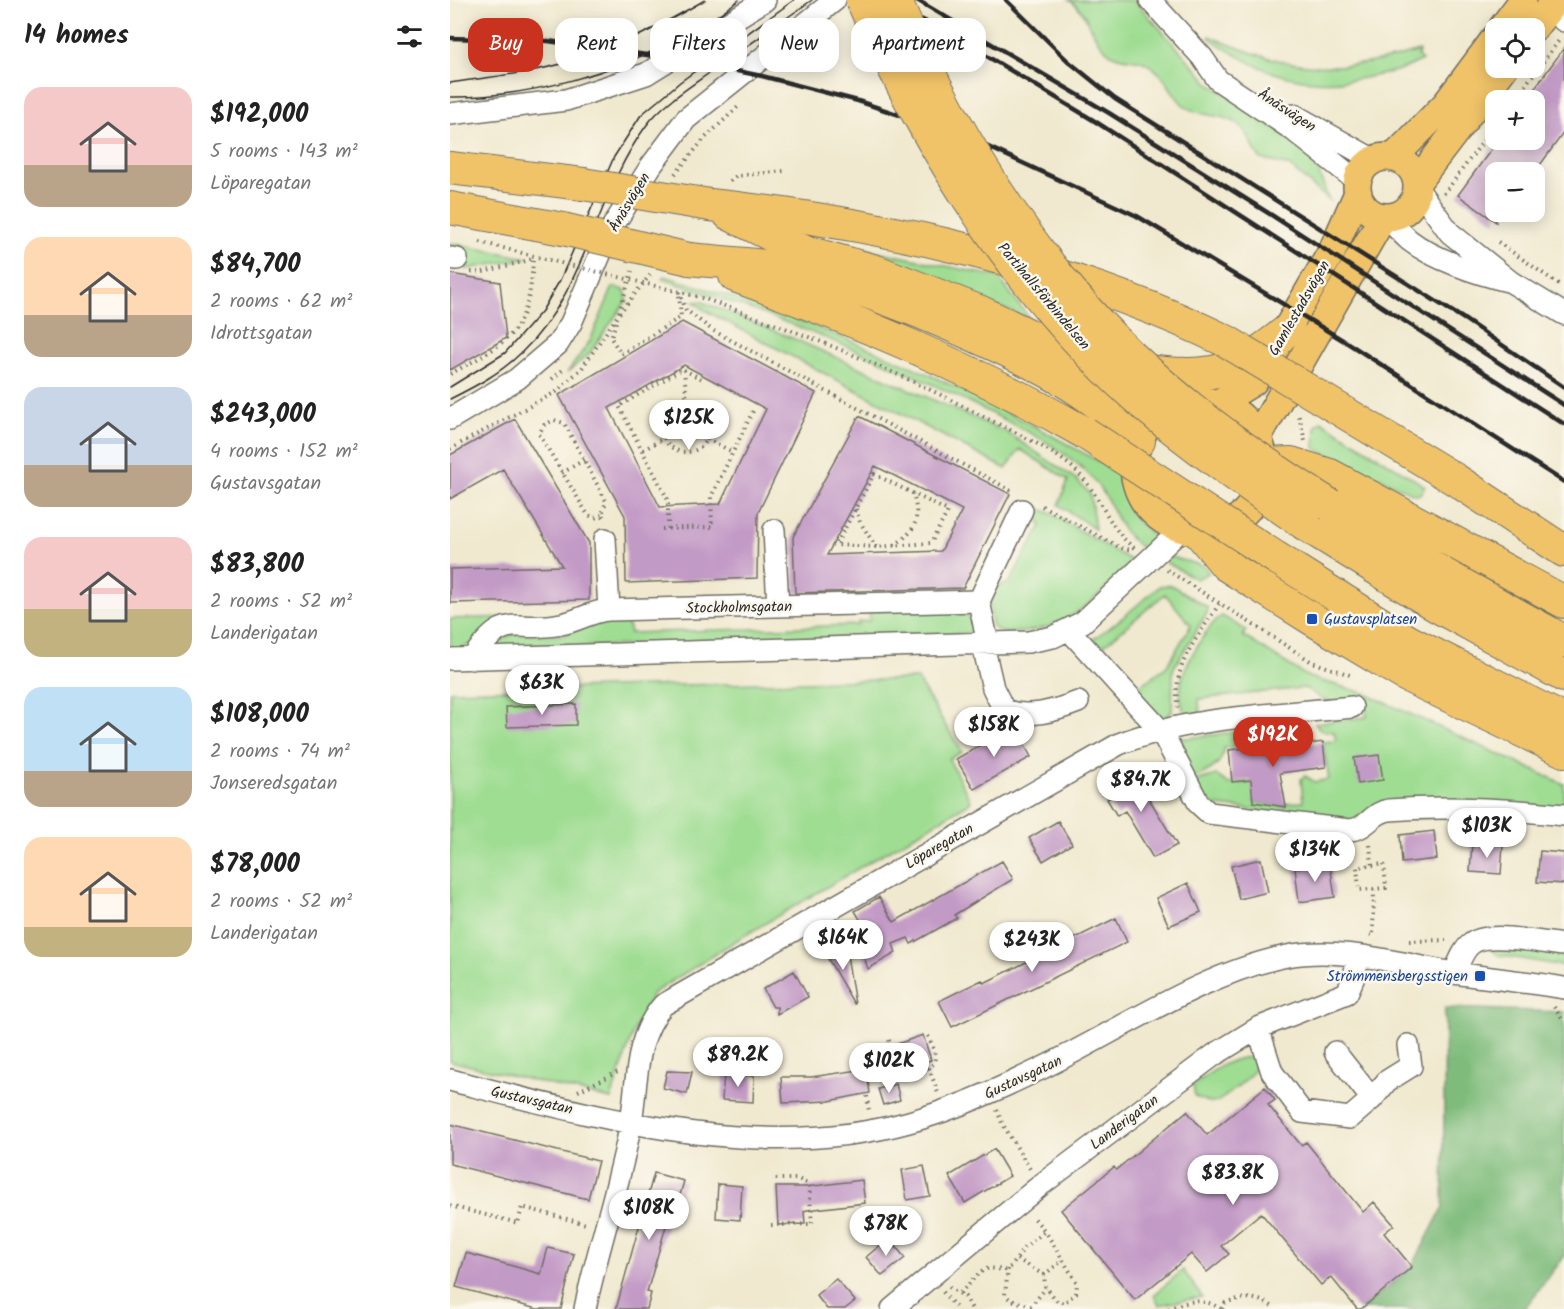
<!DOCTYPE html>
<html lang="en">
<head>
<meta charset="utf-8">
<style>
	:root { --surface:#fff; --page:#f6f6f6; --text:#222; --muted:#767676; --accent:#c8321e }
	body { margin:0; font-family:Kalam,sans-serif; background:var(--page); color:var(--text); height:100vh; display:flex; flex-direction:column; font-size:22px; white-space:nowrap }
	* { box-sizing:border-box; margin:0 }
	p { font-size:20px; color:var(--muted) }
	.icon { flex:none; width:33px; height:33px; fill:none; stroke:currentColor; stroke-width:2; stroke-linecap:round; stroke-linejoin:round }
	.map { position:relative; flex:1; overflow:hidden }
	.side { display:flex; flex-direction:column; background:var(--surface); width:450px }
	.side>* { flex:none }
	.hud { position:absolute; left:18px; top:18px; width:570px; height:54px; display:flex; gap:12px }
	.fabs { position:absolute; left:1035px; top:18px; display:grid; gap:12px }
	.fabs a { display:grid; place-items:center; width:60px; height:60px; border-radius:12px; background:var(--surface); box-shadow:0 3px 15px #0003; font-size:30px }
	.price { position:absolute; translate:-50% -51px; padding:0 14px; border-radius:21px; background:#fff; color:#222; font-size:20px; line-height:39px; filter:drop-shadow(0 2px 3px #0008) }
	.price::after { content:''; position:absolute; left:50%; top:36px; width:18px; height:14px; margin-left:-9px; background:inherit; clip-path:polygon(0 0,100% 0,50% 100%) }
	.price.on { background:var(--accent); color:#fff }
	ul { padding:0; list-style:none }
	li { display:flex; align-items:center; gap:18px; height:150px; padding:0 24px }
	li span { display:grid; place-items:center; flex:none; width:168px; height:120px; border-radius:18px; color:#555 }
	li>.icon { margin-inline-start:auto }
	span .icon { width:72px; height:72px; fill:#fffc; stroke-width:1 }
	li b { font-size:26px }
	h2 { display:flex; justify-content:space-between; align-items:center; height:72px; padding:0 24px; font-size:26px }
	.tag { padding:0 21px; border-radius:18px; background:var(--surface); box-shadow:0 3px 15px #0003; font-size:21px; line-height:54px }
	.tag.on { background:var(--accent); color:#fff }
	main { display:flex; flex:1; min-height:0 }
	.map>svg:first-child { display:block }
</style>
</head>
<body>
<main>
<section class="side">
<h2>14 homes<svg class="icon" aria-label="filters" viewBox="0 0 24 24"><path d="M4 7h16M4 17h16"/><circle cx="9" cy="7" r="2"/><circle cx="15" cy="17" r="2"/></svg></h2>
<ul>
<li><span style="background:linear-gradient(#f6c9c9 65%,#b9a48a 0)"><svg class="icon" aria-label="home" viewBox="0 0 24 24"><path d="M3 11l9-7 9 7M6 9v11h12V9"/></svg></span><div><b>$192,000</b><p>5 rooms · 143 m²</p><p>Löparegatan</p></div></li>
<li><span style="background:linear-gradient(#ffd9b3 65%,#b9a48a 0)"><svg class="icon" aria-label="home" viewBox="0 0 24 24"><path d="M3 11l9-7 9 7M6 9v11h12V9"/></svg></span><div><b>$84,700</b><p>2 rooms · 62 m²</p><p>Idrottsgatan</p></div></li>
<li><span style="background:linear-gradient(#c9d6e8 65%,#b9a48a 0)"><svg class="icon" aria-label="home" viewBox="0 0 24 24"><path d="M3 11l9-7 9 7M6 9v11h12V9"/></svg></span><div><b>$243,000</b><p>4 rooms · 152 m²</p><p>Gustavsgatan</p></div></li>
<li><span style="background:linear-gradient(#f6c9c9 60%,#c2b280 0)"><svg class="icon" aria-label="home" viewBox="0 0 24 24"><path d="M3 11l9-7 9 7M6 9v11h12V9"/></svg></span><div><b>$83,800</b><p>2 rooms · 52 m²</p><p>Landerigatan</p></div></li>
<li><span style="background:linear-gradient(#bfe0f5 70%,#b9a48a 0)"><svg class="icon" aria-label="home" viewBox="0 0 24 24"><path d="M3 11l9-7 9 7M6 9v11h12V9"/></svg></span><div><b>$108,000</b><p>2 rooms · 74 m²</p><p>Jonseredsgatan</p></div></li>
<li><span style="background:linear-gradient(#ffd9b3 75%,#c2b280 0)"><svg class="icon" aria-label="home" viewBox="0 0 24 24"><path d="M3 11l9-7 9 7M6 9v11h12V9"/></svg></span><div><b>$78,000</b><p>2 rooms · 52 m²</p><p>Landerigatan</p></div></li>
</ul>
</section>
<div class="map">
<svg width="1114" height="1309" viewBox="0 0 1114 1309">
	<rect width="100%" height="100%" fill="#fbf7ec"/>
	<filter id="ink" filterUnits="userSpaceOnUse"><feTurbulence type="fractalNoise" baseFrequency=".0167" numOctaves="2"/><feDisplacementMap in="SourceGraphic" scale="12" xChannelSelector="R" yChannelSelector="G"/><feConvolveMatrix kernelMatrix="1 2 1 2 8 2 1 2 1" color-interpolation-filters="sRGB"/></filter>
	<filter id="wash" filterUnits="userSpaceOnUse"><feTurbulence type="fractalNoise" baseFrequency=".008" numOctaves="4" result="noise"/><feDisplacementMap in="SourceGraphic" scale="24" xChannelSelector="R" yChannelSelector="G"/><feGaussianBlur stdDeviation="1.35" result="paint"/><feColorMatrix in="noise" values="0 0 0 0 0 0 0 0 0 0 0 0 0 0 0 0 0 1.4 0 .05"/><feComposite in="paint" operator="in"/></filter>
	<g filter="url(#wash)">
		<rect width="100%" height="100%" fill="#f0e9cf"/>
		<path fill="#9fdd92" stroke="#65845e" stroke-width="1.5" d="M619 0H684L761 85 806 113 863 157 879 200 839 166 811 159C801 148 800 133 788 124 773 113 752 118 736 107 720 95 719 76 696 63 685 58 671 60 661 54 640 40 641 13 619 0Z
			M760 36C836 71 889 75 969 51L968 56 972 60C957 69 941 73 924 76 857 91 815 76 759 38Z
			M355 236 548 277 579 318Z
			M0 243 77 258 17 269 11 266Z
			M214 276C379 324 524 389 672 475 672 502 685 523 707 538L694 549C673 536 668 520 657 499 647 481 633 467 617 456 588 434 553 420 521 403 421 353 318 313 212 279Z
			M163 287 175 290 177 300 139 354 117 373 140 341Z
			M250 301 342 338 556 432 626 479 640 494 645 529 609 505 618 480 570 449 556 469 256 311 244 302Z
			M871 421 975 486 970 494 966 495 868 450 865 448 866 426Z
			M583 507 598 512 682 561C652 594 620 628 572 632 560 633 552 635 542 626L539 590 559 583 591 526 589 519 581 515 580 508Z
			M721 557 754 566 759 573 746 579 713 561Z
			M721 585 757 607V613L723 669 722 712 712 719 684 690 717 666 741 625 715 594 646 652 639 642 666 623 710 586Z
			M420 609 514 612 522 620 521 633 43 650 51 639 63 634 115 635 139 620 176 617 180 633 408 625V622L419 621Z
			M772 616 796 630 793 636 858 677 914 693 1114 784V810L900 822 761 805 743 782 766 775 779 784 803 782 804 802 836 807V803L853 802 851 779 855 776 865 782 879 779 873 742 886 741 884 732 871 731 865 723 917 717 914 699C901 701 887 704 874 700 866 698 863 690 854 688L749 699 750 714 737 716C729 706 729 687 733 675 737 662 760 621 772 616Z
			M61 617 21 644 12 648 3 649 1 646 0 619Z
			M467 679 512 752 499 759 521 802 287 940 203 993 185 1027 161 1099 0 1061V691Z
			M802 730 804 744 774 748C772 767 758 771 742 779L727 744 730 739Z
			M1041 946 1114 953V966L1048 955 1042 950Z
			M803 1057C806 1061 806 1065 804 1070 800 1077 771 1102 763 1103 756 1103 751 1099 745 1096L743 1085C762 1072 778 1057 803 1057Z
			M733 1270 752 1297 709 1305 704 1295Z"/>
		<path fill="#7fbc7c" stroke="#557454" stroke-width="1.5" d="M995 1008 1114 1012V1257L1074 1309H911L962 1267 993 1207Z"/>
		<g id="blocks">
			<path fill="#c29ac6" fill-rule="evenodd" d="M1114 48V132L1085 172H1046V222L1008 195 1048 140H1084V100H1076Z
				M0 274 50 282 56 338 0 370Z
				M232 322 366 393 308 513 307 578 176 583 175 516 109 395ZM234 365 316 409 270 504 210 507 159 408Z
				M409 416 560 494 513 588 345 593 343 537ZM425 466 512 510 491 551 377 555Z
				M65 419 139 543V600L0 603V569L112 566 53 469 0 499V455Z
				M126 704V725L57 727 56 707Z
				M564 726 581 757 524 789 506 759Z
				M873 742 876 767 830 773 836 807 803 802 801 780 782 782 779 750 814 746V750Z
				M929 755 933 780 908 784 904 758Z
				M685 769 701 796 698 797 727 845 703 858 675 811 667 816 657 799 665 794 659 784Z
				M608 821 622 844 593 861 579 838Z
				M984 831 987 859 952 863 950 835Z
				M1022 844 1053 845 1051 874 1020 872Z
				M1090 851 1114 853V884L1087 882Z
				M811 859 818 892 789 899 781 866Z
				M552 861 563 879 504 915 507 918 461 944 458 938 443 944 446 953 418 969 409 942 420 936 405 911 429 897 444 922Z
				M880 864 885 897 849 902 845 868Z
				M738 883 751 912 719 926 706 898Z
				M666 918 677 942 502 1027 489 1001 532 980 534 983Z
				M396 949 405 1004H404L378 959Z
				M344 971 358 997 327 1014V1007H323L313 989Z
				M473 1035 481 1060 452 1070 444 1045Z
				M416 1069 420 1093 379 1101 333 1103 331 1077H361Z
				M217 1071 242 1072 237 1094 213 1088Z
				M274 1074 304 1076 303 1102 272 1100Z
				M446 1084 450 1100 433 1105 428 1089Z
				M815 1087 825 1100 818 1105 851 1145 856 1142 913 1212 924 1202 944 1225 934 1233 962 1267 911 1309H907L881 1277 871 1285 811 1213 771 1246 779 1254 757 1272 741 1254 685 1300 611 1210 664 1167 666 1170 737 1111 757 1135Z
				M0 1124 148 1161 138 1199 0 1164Z
				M544 1149 560 1176 515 1203 499 1176Z
				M474 1166 480 1196 457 1200 452 1170Z
				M204 1173 234 1181 225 1213 220 1212 197 1292 201 1293 197 1309H166Z
				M412 1180 415 1203 357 1210 354 1211 355 1224 328 1225 326 1187H356Z
				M268 1184 292 1186 290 1220 266 1218Z
				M439 1238 455 1258 432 1276 416 1257Z
				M98 1248 124 1254 111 1309H87L6 1287 16 1253 91 1274Z
				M386 1279 405 1301 395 1309H377L366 1295Z"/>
		</g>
	</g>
	<g filter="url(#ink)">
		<use href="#blocks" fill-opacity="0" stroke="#706e64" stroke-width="1.5"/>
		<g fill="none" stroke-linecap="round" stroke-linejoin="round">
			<g stroke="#706e64" stroke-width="24">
				<path id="minor" d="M700 0 752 57 768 80 843 130 908 182
					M1098 9 1114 21
					M0 114 116 100 196 74 315 0
					M844 115 924 160
					M967 188 1000 233 1061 282 1114 314
					M936 217C944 225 951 233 959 240 983 259 1028 274 1058 281
					M0 258 7 259
					M0 419 67 379 108 344 121 323 161 229 201 166 236 119 385 0
					M324 530 328 606
					M155 539 159 610
					M529 601 572 510
					M619 630 711 731 749 804 759 813 899 830C918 829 922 812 939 810 997 805 1056 809 1114 815
					M533 645 543 688 554 710C578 719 605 711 628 702
					M0 659 578 642 603 637 633 622 732 529
					M22 659C57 608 64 634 111 624 129 621 141 611 159 610L529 601 538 644
					M1004 973C1009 963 1013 950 1021 944 1037 930 1093 943 1114 945
					M808 1028 822 1072 852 1112 900 1118 922 1099 885 1052
					M0 1080C146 1117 309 1164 459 1122 502 1110 543 1092 584 1072 663 1035 751 973 837 956 893 946 950 964 1004 973 1041 978 1077 982 1114 988
					M922 1099 937 1081 961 1066 958 1045
					M135 1309C148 1246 170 1185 181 1122 188 1080 184 1039 213 1005L669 744C739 716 827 715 902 707
					M442 1309 592 1184 764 1055 808 1028 897 993 904 977 908 956"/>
			</g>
			<g stroke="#706e64" stroke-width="30">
				<path id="major" d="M1052 28 1073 0
					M1084 28 1106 0
					M907 187a30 30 0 1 1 60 0a30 30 0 1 1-60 0Z
					M943 158 996 104 1046 37
					M967 182 1054 68
					M684 466a65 65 0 1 1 130 0a65 65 0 1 1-130 0Z
					M767 404 803 382 817 363 882 251 908 193
					M807 438 933 217"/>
			</g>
			<g stroke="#706e64" stroke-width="34">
				<path id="highway" d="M0 168 133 184
					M260 205C432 223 619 265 776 341
					M0 208 113 229
					M279 214 353 251 426 271 531 312 663 375
					M239 259C278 263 319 264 357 274 412 288 465 309 516 332 579 360 642 389 689 441
					M285 276C406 320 524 369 635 433
					M683 369C757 379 780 378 839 329
					M874 400 1006 480 1114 551
					M813 464 841 463 880 475 1114 602
					M880 505 995 575 1114 641
					M856 525 985 605 1114 676
					M748 531 776 565 862 619 957 676 1114 751
					M828 559 958 641 1114 720"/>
			</g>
			<path stroke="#706e64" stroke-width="4" stroke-dasharray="1.5 4.5" stroke-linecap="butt" d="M1064 100 1110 39
				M225 174 255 138 290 105
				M280 181 286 176 334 171
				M994 194 1046 124
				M30 242 99 260
				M1048 242 1111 286
				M21 272H33L83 259
				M222 290C253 297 283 309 313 320 389 347 462 379 534 417 562 431 592 444 617 463 650 488 654 524 684 548
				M229 292 236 310 262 330 564 492
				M169 312 182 271
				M166 322 161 338 171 354 231 317 229 295
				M234 370 237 403
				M0 374C60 341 79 334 83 260
				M102 379 115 368
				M212 428a24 24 0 1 1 48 0a24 24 0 1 1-48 0Z
				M849 416 855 441
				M257 439 283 452
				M0 449 106 392 132 368 168 315 200 275
				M193 450 214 438
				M112 473 134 460
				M424 474 498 511 481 543 427 547 386 545Z
				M592 506 671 548 681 550
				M406 509 410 522 426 547
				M152 515 145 518 138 515 89 434 94 425 104 420 114 423 156 501 152 515 156 520
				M212 529 262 527 261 497 303 411
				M218 529V500L169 406 232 369 252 379
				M444 545C467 531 470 519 463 494
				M717 570 862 662 903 676
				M728 708C721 665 747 639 769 604
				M920 845 922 866
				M934 864 936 888 909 890 907 867Z
				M920 935 923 936 924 889
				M959 941 996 940
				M1104 1007 1114 1022
				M439 1040 450 1070 470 1065 479 1068C491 1059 482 1046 477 1033
				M479 1068 488 1093
				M128 1091 168 1072
				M417 1096 419 1111
				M547 1110 552 1123 580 1169
				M0 1206 68 1223 72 1207 136 1224
				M321 1225 362 1224 359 1184 348 1179H322
				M567 1259 594 1275 595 1286 607 1301 614 1303 626 1293 627 1283 595 1231
				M558 1269 555 1295 561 1300 581 1306 596 1288
				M594 1275 613 1260
				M499 1287 515 1297 522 1309
				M493 1292 507 1309
				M510 1293 529 1273 539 1268 555 1270 562 1266 574 1248 595 1231 584 1218
				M718 1309C736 1301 754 1297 771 1309
				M772 1309 775 1303C792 1296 811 1296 825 1309"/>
			<use href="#minor" stroke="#fff" stroke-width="21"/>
			<use href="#major" stroke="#f0c369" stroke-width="27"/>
			<use href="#highway" stroke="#f0c369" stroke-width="32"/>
			<path stroke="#2b2b2b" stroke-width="1.5" d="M0 83C41 77 82 73 122 61 169 49 213 24 255 0
				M0 97C81 98 164 72 235 36 254 26 272 12 289 0
				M0 387 55 353 92 311 110 280 164 157 191 115 230 82 344 0
				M0 399C26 386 51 373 72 352 136 292 145 195 196 126 212 104 240 87 262 71 295 48 328 24 362 0"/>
			<path stroke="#2b2b2b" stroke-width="4.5" d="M432 0 497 32 643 120 1114 424
				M467 0 659 113 823 216 1114 405
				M556 0 618 61 665 99 1014 319 1114 387
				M0 38 98 41 232 60 312 76 408 101 521 139 687 216 896 342 1114 482"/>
			<g stroke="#706e64" stroke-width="34" stroke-linecap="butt">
				<path id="highway-bridge" d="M412 0C476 148 575 304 699 409 749 451 803 488 856 525
					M445 0C491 105 550 208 624 295 694 379 787 447 880 505
					M133 184 260 205
					M113 229 239 259
					M776 341 874 400
					M635 433 828 559"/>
			</g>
			<path stroke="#706e64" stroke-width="4" stroke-dasharray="1.5 4.5" stroke-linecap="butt" d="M99 260 222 290"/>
			<use href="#highway-bridge" stroke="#f0c369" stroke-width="32"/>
		</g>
	</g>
	<g fill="#1a4fb4" stroke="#fbf7ec" stroke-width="2">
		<rect x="856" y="613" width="12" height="12" rx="3"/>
		<rect x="1024" y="970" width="12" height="12" rx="3"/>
	</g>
	<g text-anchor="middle" stroke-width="5" stroke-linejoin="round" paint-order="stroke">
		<g font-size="15" fill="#2b2b2b" stroke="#fbf7ec">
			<text transform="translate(837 110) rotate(33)" y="5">Ånäsvägen</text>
			<text transform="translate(179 202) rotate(-59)" y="5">Ånäsvägen</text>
			<text transform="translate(594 296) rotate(50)" y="5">Partihallsförbindelsen</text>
			<text transform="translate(849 308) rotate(-60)" y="5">Gamlestadsvägen</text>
			<text transform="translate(289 607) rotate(-1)" y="5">Stockholmsgatan</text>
			<text transform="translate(489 846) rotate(-30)" y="5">Löparegatan</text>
			<text transform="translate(573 1077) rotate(-25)" y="5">Gustavsgatan</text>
			<text transform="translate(82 1100) rotate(13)" y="5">Gustavsgatan</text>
			<text transform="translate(674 1122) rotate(-37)" y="5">Landerigatan</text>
		</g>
		<g font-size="15" fill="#164399" stroke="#fbf7ec" text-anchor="start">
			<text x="874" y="624">Gustavsplatsen</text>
			<text x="1018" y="981" text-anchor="end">Strömmensbergsstigen</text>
		</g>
	</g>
</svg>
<div class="fabs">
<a><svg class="icon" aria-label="locate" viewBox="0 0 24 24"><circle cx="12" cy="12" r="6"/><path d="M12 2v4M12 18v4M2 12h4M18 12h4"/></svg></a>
<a>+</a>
<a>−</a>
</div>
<b class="price" style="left:239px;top:451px">$125K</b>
<b class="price" style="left:92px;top:716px">$63K</b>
<b class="price" style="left:544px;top:758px">$158K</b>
<b class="price on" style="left:823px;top:768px">$192K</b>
<b class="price" style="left:691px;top:813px">$84.7K</b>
<b class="price" style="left:1037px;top:859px">$103K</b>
<b class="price" style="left:865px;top:883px">$134K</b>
<b class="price" style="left:393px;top:971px">$164K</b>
<b class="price" style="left:582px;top:973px">$243K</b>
<b class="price" style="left:288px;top:1088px">$89.2K</b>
<b class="price" style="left:439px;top:1094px">$102K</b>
<b class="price" style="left:783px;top:1206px">$83.8K</b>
<b class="price" style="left:199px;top:1241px">$108K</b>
<b class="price" style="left:436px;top:1257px">$78K</b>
<div class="hud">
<a class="tag on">Buy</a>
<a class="tag">Rent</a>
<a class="tag">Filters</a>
<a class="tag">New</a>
<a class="tag">Apartment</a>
</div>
</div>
</main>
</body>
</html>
